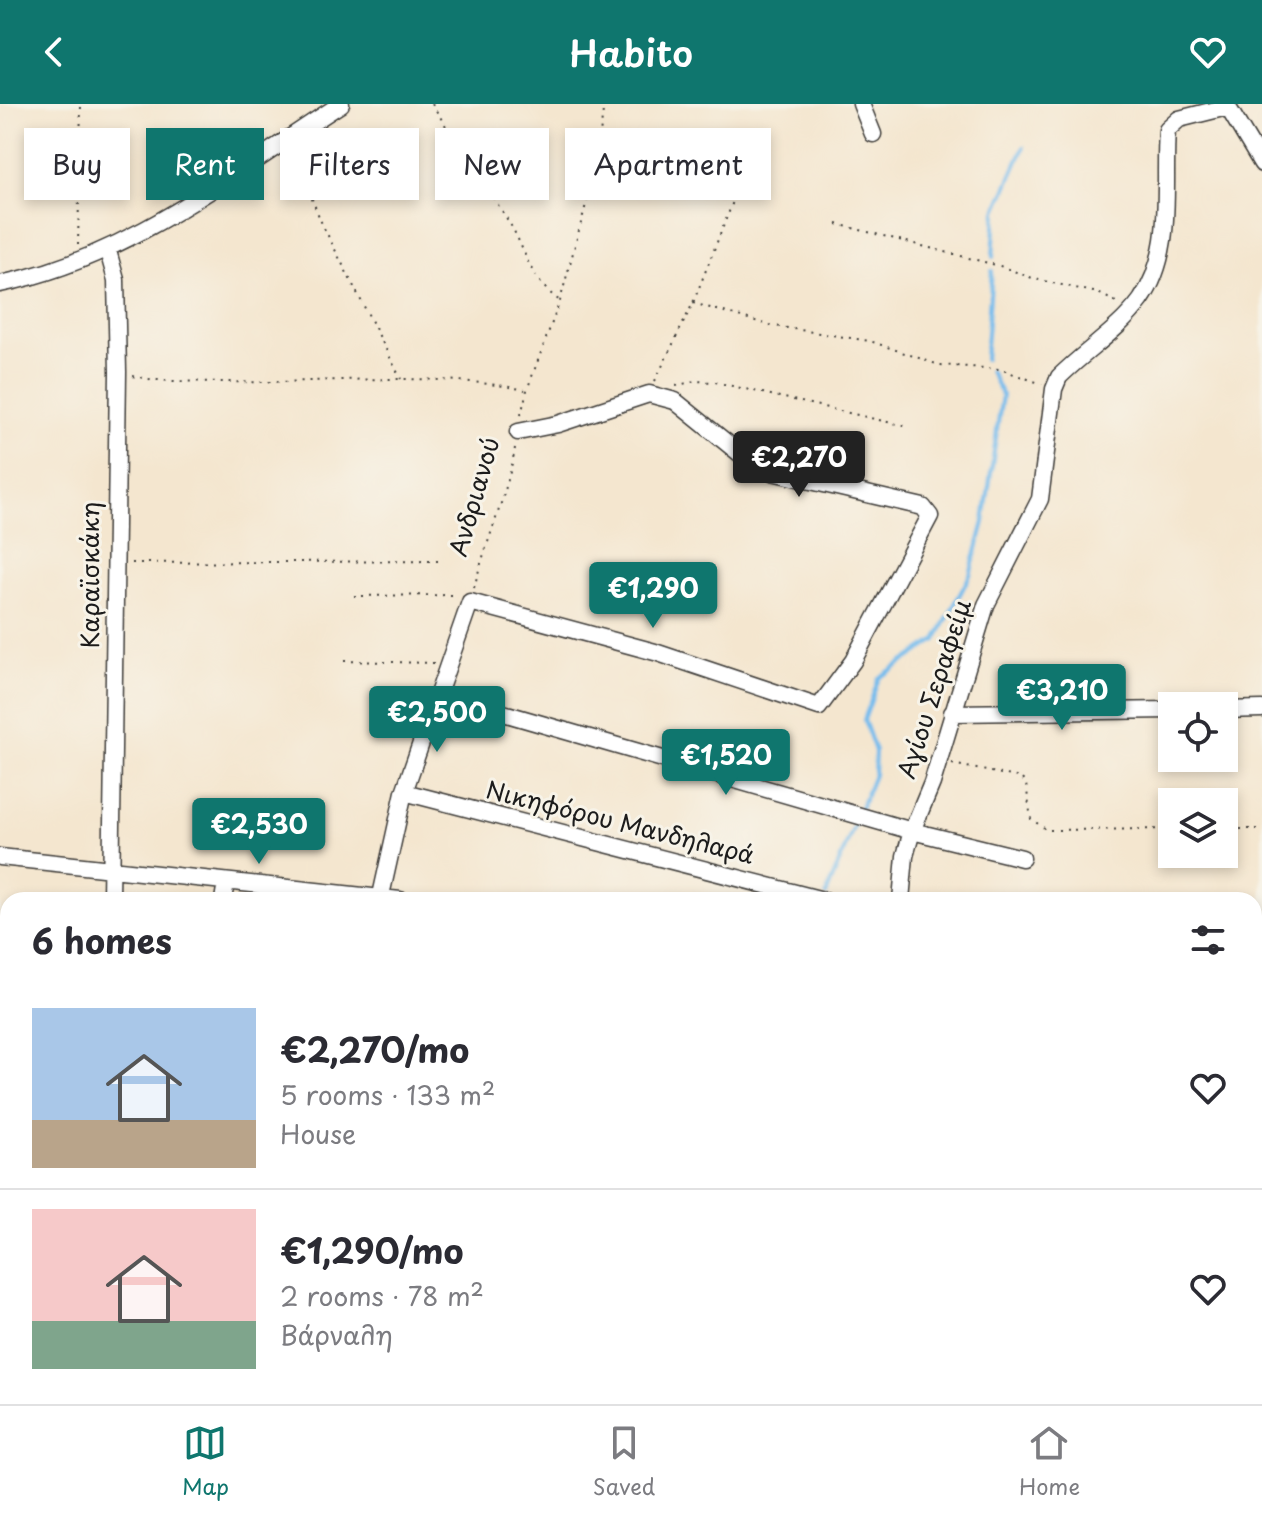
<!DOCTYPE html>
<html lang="en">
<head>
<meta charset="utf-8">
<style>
	:root { --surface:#fff; --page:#f7f7f7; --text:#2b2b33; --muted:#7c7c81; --line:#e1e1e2; --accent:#0f766e }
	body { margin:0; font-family:"Playpen Sans",sans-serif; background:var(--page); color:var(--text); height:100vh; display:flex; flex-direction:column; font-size:30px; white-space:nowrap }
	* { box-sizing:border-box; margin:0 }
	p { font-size:26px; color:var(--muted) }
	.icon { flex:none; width:44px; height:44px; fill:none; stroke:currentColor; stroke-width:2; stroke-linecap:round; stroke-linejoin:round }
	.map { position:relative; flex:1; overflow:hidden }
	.side { position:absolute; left:0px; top:788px; width:1262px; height:512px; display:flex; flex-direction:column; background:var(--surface); border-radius:24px 24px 0 0; box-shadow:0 4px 12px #0003 }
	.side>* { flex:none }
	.hud { position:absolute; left:24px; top:24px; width:800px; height:72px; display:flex; gap:16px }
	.fabs { position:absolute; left:1158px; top:588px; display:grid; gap:16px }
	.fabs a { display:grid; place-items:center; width:80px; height:80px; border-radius:0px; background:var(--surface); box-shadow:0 4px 12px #0003; font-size:40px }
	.price { position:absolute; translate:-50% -68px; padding:0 18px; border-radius:8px; background:var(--accent); color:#fff; font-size:26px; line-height:52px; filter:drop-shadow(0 2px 4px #0008) }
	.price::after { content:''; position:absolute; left:50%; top:48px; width:24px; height:18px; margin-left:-12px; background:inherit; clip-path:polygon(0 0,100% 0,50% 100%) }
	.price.active { background:#222; color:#fff }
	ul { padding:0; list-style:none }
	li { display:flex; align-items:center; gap:24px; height:200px; padding:0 32px }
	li+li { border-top:2px solid var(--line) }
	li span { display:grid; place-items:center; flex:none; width:224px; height:160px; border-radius:0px; color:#555 }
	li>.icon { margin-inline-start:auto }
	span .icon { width:96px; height:96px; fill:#fffc; stroke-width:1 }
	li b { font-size:34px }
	h2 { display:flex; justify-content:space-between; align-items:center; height:96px; padding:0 32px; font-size:34px }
	.pill { padding:0 28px; border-radius:0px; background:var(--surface); box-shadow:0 4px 12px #0003; font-size:28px; line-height:72px }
	.pill.active { background:var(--accent); color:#fff }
	header { display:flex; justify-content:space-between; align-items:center; height:104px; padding:0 32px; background:var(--accent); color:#fff; font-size:36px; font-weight:600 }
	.tab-bar { display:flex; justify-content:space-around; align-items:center; height:112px; border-top:2px solid var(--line); background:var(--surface); font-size:22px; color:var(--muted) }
	.tab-bar a { display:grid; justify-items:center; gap:4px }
	.tab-bar .active { color:var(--accent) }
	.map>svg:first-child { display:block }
</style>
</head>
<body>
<header><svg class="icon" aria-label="back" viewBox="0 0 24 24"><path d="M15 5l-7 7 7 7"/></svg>Habito<svg class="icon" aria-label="heart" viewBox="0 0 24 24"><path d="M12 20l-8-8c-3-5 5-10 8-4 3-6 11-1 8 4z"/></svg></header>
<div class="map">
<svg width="1262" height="1300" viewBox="0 0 1262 1300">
	<rect width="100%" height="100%" fill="#f7f3e8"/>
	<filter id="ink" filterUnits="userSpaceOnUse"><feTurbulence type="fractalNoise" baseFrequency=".0125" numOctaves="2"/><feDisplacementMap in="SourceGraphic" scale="16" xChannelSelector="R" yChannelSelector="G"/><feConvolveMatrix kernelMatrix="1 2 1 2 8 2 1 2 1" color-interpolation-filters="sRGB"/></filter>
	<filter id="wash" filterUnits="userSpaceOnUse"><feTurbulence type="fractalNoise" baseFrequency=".006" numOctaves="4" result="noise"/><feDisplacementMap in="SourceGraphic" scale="32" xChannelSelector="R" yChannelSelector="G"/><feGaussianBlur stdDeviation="1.8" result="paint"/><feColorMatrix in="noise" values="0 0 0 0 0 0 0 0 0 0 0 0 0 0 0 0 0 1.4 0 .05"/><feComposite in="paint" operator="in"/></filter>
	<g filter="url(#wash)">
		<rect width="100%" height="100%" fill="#f4e6cf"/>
		<path fill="#68b178" stroke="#42664a" stroke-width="2" d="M1254 1108 1262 1113V1300H1239L1242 1292H1254Z"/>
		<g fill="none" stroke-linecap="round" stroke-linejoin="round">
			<path stroke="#75bced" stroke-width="4" d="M993 153 996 107 1024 43
				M985 255 992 167
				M859 708 874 671 875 647 864 616 879 574 936 536 970 471 984 418 1002 291 990 267
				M826 791 856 717
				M733 1300 734 1292"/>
		</g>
	</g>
	<g filter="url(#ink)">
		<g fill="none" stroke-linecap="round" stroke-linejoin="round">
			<g stroke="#3c3a37" stroke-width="19">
				<path id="minor" d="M861 0 873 30
					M1226 0 1262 60
					M108 147 116 176 118 268 111 796
					M0 180C130 154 231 70 341 0
					M441 591 912 727 1022 754
					M1224 606 1262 605
					M952 609 1172 606
					M404 688 823 796
					M0 753 400 796
					M223 796 226 778
					M380 796 404 688 470 498 655 548 819 603 853 557 930 412 923 403 759 365 675 297 649 290 558 320 518 328
					M901 796 905 752 912 727 932 679 986 501 1040 395 1054 285 1059 273C1085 247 1119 226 1141 196 1175 147 1163 81 1167 26L1179 15 1227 3
					M1254 831 1262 830
					M422 1292 424 1300
					M1208 1292 1239 1300
					M104 1300 105 1292
					M794 1300 795 1292"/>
			</g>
			<path stroke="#3c3a37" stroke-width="2" stroke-dasharray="2 6" stroke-linecap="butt" d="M432 0C456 39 483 76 507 115 528 148 526 172 560 197
				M294 50 322 120 401 275
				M837 120 1000 162 1035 175 1098 189 1120 200
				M78 141 81 0
				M693 199 769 221 870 237 939 261 1000 265 1042 280
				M133 272C162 279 195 277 225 278 322 280 431 266 525 286
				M655 277 693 199 734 95
				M676 282 694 277 715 278 905 322
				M521 311 527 286 560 197 595 67 604 0
				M132 459 440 457
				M474 484C486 437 507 392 515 344
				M354 492 456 491
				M344 557 434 559
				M952 660 1021 674 1026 680 1031 715 1047 726 1172 725
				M1224 725H1262
				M0 878H8
				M1254 1094 1262 1093
				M949 1292 951 1300
				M972 1292 1007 1300"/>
			<use href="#minor" stroke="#fff" stroke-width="16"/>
		</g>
	</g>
	<g text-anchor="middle" stroke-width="6" stroke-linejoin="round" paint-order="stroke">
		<g font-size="24" fill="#1c1c1c" stroke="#f7f3e8">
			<text transform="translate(475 393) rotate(-74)" y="8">Ανδριανού</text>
			<text transform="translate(91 471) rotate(-90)" y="8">Καραϊσκάκη</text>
			<text transform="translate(935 585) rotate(-72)" y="8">Αγίου Σεραφείμ</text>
			<text transform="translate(620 719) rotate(14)" y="8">Νικηφόρου Μανδηλαρά</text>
		</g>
	</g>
</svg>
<div class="fabs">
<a><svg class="icon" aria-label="locate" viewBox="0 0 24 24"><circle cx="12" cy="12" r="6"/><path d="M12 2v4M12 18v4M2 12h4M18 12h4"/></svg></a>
<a><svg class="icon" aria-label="layers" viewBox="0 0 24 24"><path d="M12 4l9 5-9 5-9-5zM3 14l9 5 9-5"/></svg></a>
</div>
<b class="price active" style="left:799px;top:395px">€2,270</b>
<b class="price" style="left:653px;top:526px">€1,290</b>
<b class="price" style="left:1062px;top:628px">€3,210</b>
<b class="price" style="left:437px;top:650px">€2,500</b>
<b class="price" style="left:726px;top:693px">€1,520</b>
<b class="price" style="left:259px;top:762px">€2,530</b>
<div class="hud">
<a class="pill">Buy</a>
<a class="pill active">Rent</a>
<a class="pill">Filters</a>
<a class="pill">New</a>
<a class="pill">Apartment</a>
</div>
<section class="side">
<h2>6 homes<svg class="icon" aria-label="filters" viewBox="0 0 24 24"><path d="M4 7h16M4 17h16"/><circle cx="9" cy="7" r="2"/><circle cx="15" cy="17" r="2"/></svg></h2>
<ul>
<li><span style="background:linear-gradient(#a9c7e8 70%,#b9a48a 0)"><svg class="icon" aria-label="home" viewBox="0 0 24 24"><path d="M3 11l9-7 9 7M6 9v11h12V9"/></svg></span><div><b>€2,270/mo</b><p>5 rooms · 133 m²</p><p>House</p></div><svg class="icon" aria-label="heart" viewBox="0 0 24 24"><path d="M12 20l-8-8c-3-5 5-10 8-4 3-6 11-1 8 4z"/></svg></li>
<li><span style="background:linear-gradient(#f6c9c9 70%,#7fa58c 0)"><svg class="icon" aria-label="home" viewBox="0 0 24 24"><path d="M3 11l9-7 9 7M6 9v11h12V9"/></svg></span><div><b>€1,290/mo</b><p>2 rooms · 78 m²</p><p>Βάρναλη</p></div><svg class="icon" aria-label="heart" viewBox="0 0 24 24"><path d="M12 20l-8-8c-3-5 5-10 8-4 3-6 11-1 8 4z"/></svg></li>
</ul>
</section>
</div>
<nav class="tab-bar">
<a class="active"><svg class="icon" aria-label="map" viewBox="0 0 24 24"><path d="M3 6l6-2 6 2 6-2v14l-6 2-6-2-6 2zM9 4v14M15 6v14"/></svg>Map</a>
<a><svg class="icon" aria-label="saved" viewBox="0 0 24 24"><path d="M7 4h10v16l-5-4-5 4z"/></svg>Saved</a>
<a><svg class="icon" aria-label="home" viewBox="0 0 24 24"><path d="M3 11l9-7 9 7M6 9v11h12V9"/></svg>Home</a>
</nav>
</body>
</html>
